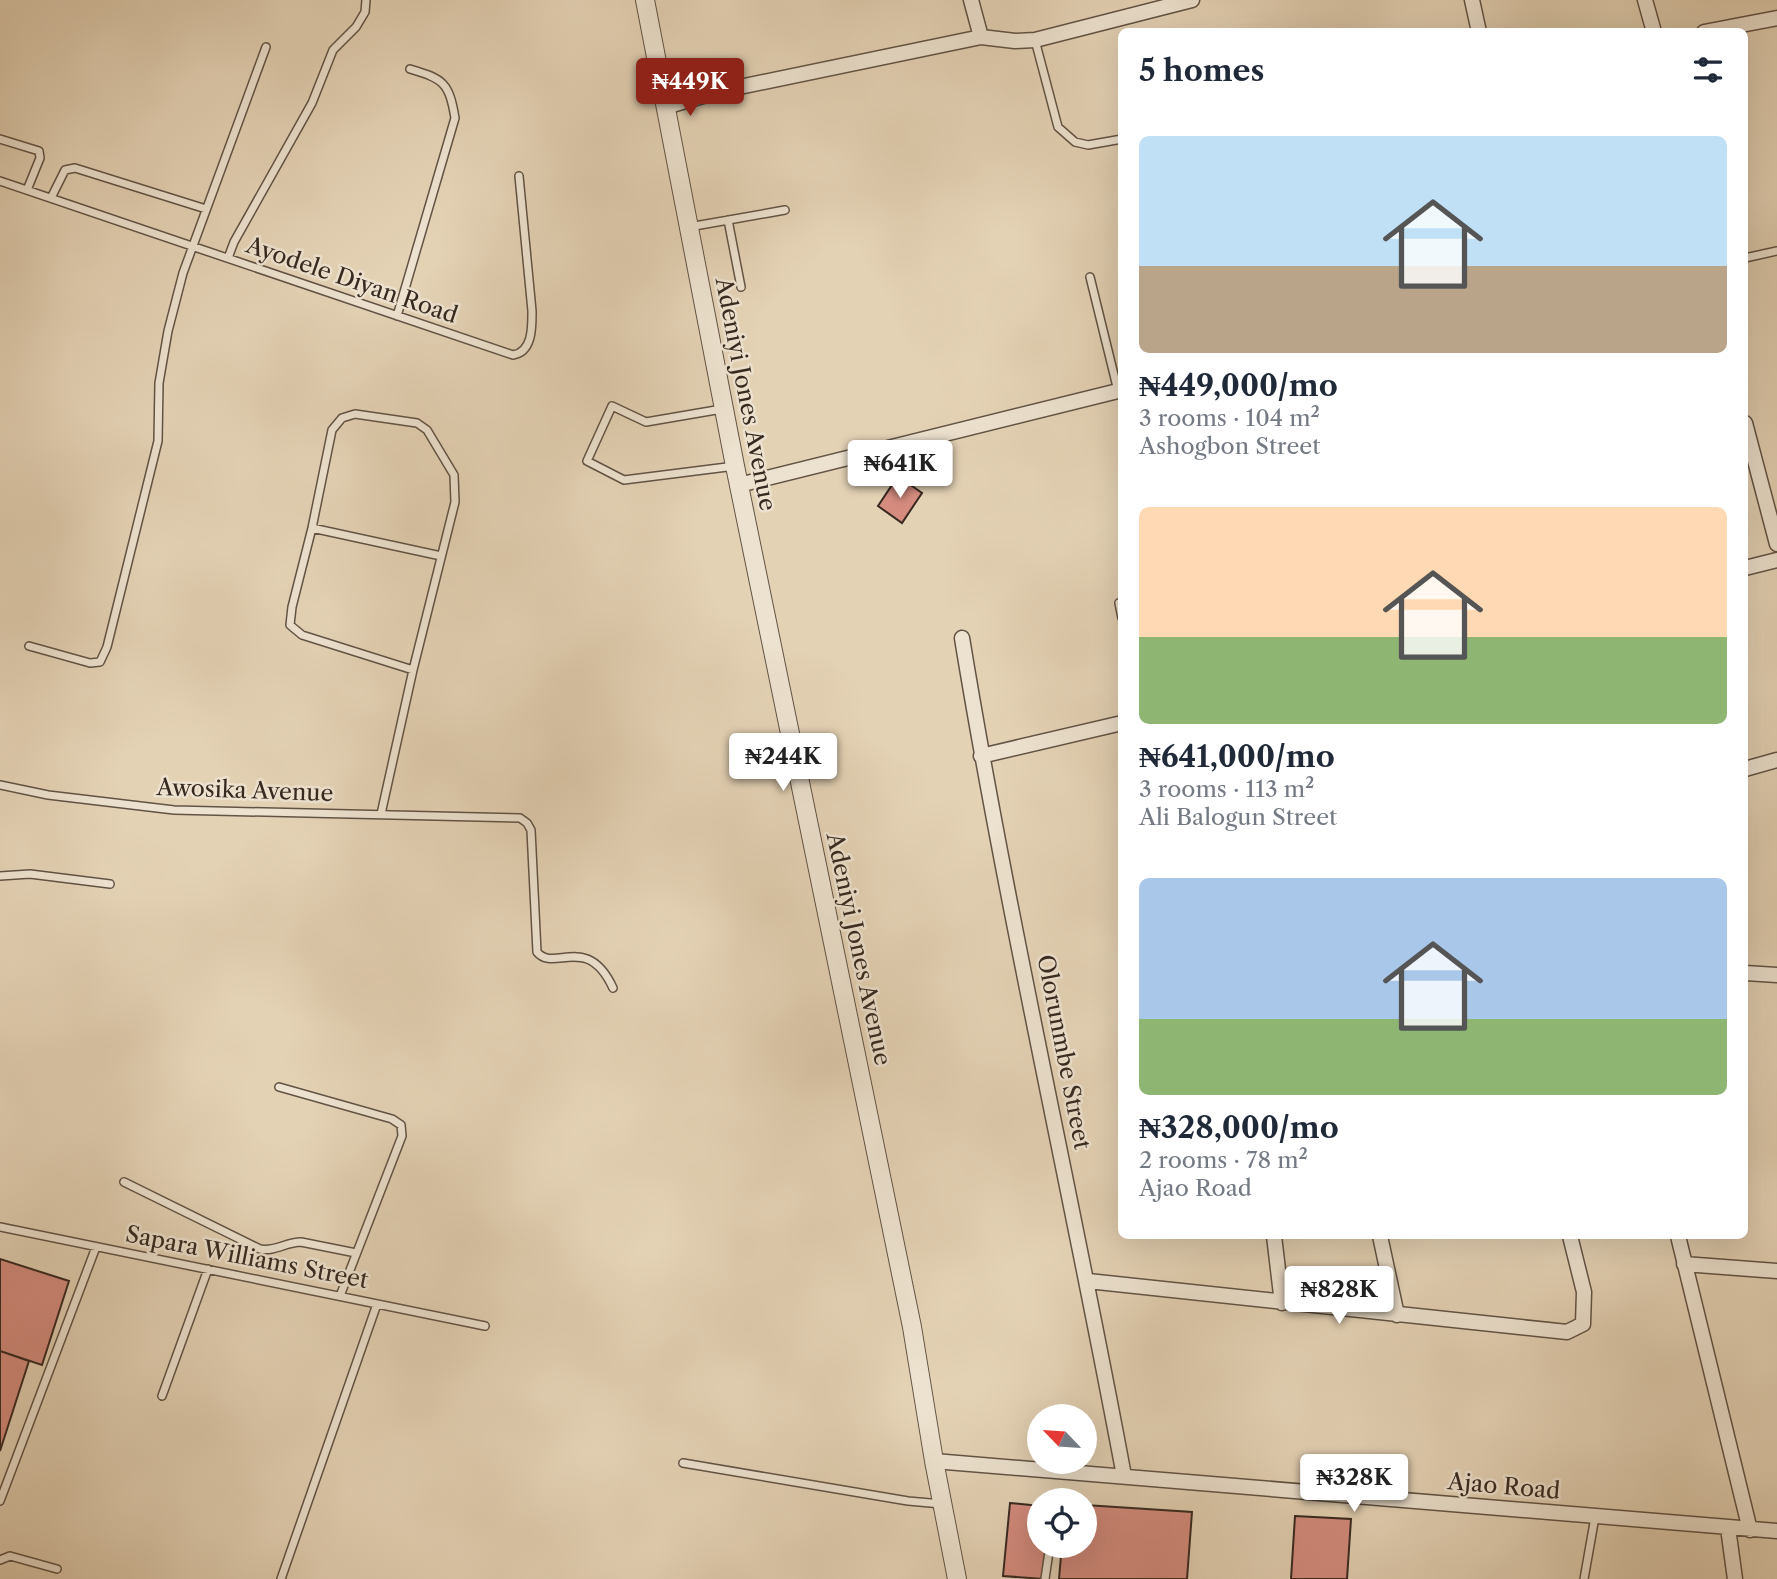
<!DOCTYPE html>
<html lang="en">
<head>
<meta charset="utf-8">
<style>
	:root { --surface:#fff; --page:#f2f2f3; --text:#1f2937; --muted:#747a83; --accent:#8f2418 }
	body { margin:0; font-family:"Libre Caslon Text",serif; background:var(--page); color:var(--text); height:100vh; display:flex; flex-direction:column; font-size:26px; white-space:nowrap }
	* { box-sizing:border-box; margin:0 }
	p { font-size:23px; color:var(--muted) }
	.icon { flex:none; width:38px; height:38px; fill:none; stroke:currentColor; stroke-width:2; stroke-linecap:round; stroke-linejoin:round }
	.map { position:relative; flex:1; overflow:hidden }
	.sheet { position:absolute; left:1118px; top:28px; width:630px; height:1211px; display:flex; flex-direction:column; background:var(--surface); border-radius:10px; box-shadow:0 7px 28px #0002 }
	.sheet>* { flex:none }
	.needle { width:46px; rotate:295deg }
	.fabs { position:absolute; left:1027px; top:1404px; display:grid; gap:14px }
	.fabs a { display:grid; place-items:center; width:70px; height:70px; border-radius:50%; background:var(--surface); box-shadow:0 7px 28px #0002; font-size:35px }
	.price { position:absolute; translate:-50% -60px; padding:0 16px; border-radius:7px; background:#fff; color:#222; font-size:23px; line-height:46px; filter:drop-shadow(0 2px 4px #0008) }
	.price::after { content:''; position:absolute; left:50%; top:42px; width:21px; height:16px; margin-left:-10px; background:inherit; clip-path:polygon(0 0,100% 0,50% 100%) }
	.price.on { background:var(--accent); color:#fff }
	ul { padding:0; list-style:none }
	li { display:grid; align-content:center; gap:14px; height:371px; padding:0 21px }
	li span { display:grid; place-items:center; height:217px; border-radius:10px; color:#555 }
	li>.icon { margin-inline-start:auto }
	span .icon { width:126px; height:126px; fill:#fffc; stroke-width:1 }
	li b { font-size:30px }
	h2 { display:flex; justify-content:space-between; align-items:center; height:84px; padding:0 21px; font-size:30px }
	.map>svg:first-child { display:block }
</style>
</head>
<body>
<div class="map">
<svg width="1777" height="1579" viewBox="0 0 1777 1579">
	<rect width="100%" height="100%" fill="#e4d2b5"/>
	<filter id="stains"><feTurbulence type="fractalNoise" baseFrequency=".00286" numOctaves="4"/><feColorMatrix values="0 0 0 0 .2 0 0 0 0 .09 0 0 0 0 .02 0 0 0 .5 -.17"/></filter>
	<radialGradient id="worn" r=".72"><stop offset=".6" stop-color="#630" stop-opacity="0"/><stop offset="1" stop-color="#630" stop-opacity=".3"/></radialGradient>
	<path fill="#d58c7f" stroke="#372920" stroke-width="2" d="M898 476 922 493 902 523 878 506Z
		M0 1259 69 1281 42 1365 0 1351Z
		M0 1351 29 1361 0 1451Z
		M1010 1503 1040 1506V1545H1046L1043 1579 1003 1576Z
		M1085 1505 1192 1512 1187 1579H1059L1062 1545H1085Z
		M1295 1516 1351 1519 1347 1579H1291Z"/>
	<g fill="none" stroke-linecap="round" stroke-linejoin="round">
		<g stroke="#625345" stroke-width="10">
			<path id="service" d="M1035 40 1058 127 1075 142 1088 145 1122 139
				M0 139 39 151 40 158 27 190
				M0 181 513 355C533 352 532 326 532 311L519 176
				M51 198 65 170 75 168 206 209
				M728 220 741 287
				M689 227 785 210
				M228 258 234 242 312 103 333 50 356 27 365 12 366 0
				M1745 258 1777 251
				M1090 277 1118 391
				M397 316 455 118C449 83 444 79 410 69
				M722 409 646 422 612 406 587 461 624 480 735 466
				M312 528 441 556
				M1119 603 1122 618
				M29 646 90 663 100 662 107 647 158 441 159 383 168 331 183 273 266 47
				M0 785 48 795 174 810 520 818 527 823 531 830 537 952C554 973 587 932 613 988
				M381 814 413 670 455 502 454 475 427 430 417 423 355 414 342 418 332 430 312 528 292 607 290 625 302 635 413 670
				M0 876 30 874 110 884
				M279 1087 392 1119 401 1125 402 1136 340 1296
				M124 1182 260 1249C275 1252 286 1242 301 1242L356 1253
				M0 1227 485 1326
				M162 1396 208 1269
				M683 1463 908 1501 942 1504
				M0 1501 96 1247
				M0 1560 10 1556 57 1569
				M281 1579 377 1304
				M1045 1579 1050 1545
				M1584 1579 1595 1517"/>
		</g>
		<g stroke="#625345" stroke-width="17">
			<path id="minor" d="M971 0 981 37
				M1472 0 1479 32
				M1645 0 1654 32
				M1704 32 1777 18
				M665 107 720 91 981 37 1015 41 1035 40 1192 0
				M1745 423 1777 544
				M739 485 1122 390
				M1745 568 1777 560
				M962 638C1008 918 1072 1196 1124 1476
				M981 756 1122 723
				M1745 769 1777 760
				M1745 973 1777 975
				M1274 1236 1282 1303
				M1380 1236 1397 1315
				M1678 1236 1750 1530
				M1684 1264 1777 1271
				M1088 1281 1567 1332 1583 1324 1584 1292 1570 1236
				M934 1461 1777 1531
				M1728 1528 1735 1579"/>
		</g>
		<g stroke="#625345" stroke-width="20">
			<path id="tertiary" d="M645 0 735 466 912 1327 934 1461 957 1579"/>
		</g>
		<use href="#service" stroke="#ede2cf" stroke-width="7"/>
		<use href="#minor" stroke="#ede2cf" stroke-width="14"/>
		<use href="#tertiary" stroke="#ede2cf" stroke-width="18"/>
	</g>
	<g text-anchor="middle" stroke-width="5" stroke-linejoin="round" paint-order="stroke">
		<g font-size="23" fill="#372920" stroke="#ede2cf">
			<text transform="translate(352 280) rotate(19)" y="8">Ayodele Diyan Road</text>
			<text transform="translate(746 394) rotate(79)" y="8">Adeniyi Jones Avenue</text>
			<text transform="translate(245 790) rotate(2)" y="8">Awosika Avenue</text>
			<text transform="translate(859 949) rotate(78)" y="8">Adeniyi Jones Avenue</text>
			<text transform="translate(1064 1052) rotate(79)" y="8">Olorunmbe Street</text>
			<text transform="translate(247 1257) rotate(11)" y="8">Sapara Williams Street</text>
			<text transform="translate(1504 1486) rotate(5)" y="8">Ajao Road</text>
		</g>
	</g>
	<rect width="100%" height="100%" filter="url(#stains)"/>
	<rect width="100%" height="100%" fill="url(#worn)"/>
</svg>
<div class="fabs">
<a><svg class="needle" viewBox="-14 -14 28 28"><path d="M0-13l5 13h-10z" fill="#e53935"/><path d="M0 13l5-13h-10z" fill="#747a83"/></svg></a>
<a><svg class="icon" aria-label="locate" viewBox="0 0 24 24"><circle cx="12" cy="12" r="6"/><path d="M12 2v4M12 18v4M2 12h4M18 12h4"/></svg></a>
</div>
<b class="price on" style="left:690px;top:118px">₦449K</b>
<b class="price" style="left:900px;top:500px">₦641K</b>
<b class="price" style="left:783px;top:793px">₦244K</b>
<b class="price" style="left:1339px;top:1326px">₦828K</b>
<b class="price" style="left:1354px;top:1514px">₦328K</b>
<section class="sheet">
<h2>5 homes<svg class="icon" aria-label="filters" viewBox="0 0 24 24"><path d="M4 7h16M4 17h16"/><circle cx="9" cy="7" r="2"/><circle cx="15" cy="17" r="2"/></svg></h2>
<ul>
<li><span style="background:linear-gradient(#bfe0f5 60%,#b9a48a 0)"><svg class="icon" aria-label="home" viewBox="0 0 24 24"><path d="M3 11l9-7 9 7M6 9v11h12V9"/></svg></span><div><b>₦449,000/mo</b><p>3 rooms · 104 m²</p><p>Ashogbon Street</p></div></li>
<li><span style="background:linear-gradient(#ffd9b3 60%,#8fb573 0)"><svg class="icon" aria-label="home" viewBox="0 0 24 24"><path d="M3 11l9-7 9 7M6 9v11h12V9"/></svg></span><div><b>₦641,000/mo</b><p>3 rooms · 113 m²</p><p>Ali Balogun Street</p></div></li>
<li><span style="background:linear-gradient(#a9c7e8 65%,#8fb573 0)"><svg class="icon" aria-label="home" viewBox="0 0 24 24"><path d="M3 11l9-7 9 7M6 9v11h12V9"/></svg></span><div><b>₦328,000/mo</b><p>2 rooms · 78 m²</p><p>Ajao Road</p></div></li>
</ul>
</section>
</div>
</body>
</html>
